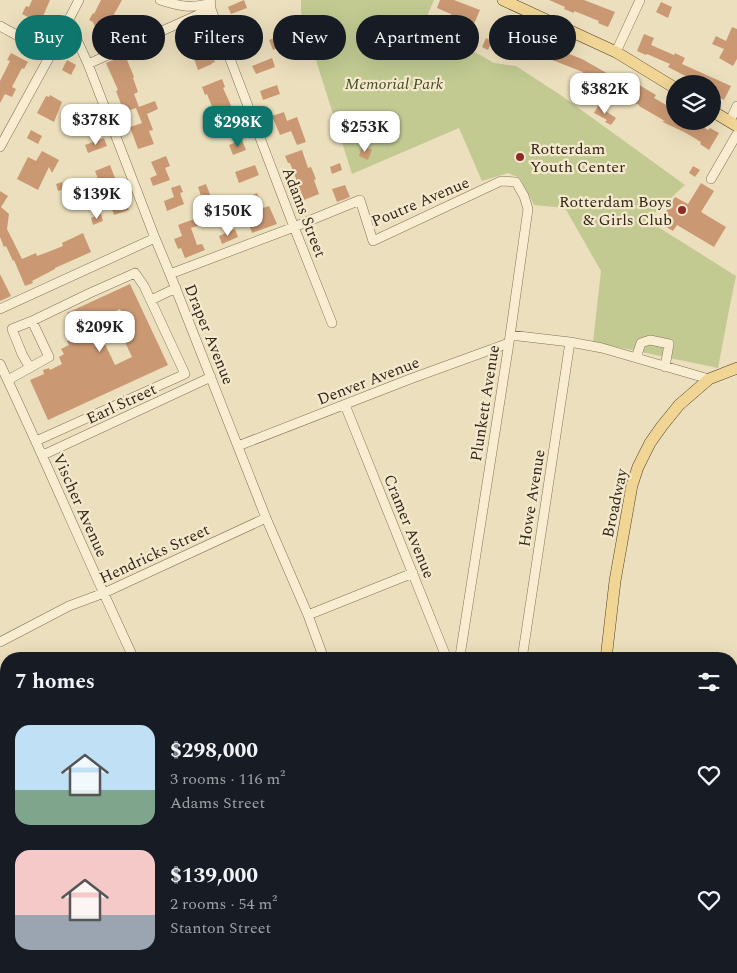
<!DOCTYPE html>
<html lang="en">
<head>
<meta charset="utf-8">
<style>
	:root { --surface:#171b24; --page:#242831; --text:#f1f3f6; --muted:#9ea1a6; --accent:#0f766e }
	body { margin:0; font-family:Spectral,serif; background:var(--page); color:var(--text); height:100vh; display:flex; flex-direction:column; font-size:19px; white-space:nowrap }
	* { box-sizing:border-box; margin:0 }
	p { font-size:16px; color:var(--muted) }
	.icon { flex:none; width:28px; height:28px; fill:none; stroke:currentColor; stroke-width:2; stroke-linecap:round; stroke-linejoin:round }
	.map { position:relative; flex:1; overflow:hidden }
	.sheet { position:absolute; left:0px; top:652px; width:738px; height:321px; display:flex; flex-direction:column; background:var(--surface); border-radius:20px 20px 0 0; box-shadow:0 5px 20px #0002 }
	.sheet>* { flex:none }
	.hud { position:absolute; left:15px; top:15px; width:708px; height:45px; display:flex; gap:10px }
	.fabs { position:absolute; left:666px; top:75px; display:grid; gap:10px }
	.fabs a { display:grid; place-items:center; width:55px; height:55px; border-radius:50%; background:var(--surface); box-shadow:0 5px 20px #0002; font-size:25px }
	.price { position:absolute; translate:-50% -42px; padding:0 11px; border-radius:10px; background:#fff; color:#222; font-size:16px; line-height:32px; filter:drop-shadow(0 1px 2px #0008) }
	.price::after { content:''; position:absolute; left:50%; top:30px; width:15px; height:11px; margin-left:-8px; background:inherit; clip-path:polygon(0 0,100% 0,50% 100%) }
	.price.selected { background:var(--accent); color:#fff }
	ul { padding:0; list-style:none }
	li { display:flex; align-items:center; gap:15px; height:125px; padding:0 15px }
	li span { display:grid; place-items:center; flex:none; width:140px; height:100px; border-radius:15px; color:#555 }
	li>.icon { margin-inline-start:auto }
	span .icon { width:60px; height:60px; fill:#fffc; stroke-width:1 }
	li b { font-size:21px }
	h2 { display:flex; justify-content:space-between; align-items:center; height:60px; padding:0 15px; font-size:21px }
	.chip { padding:0 18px; border-radius:22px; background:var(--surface); box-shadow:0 5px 20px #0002; font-size:18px; line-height:45px }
	.chip.selected { background:var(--accent); color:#fff }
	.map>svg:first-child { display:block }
</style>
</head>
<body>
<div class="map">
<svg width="737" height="973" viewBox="0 0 737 973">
	<rect width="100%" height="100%" fill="#ecdfbd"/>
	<path fill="#c2ca92" d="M301 0H434L424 23 494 63 516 66 562 96 685 185 647 220 736 276 729 310 718 368 593 342 601 271 565 208 534 205 520 178 508 173 482 181 459 128 352 174 301 13Z"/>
	<path fill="#ca9973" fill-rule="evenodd" d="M32 0H50L40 23 22 14 26 6 29 7Z
		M101 0H122L112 18 118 33 100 40 93 22 89 20 93 13 94 14Z
		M244 0 247 8 231 14 228 7Z
		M440 0H454L480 10 474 24 451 16V14L437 8Z
		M549 0H584L615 12 608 27 598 23 599 21 574 11V13L564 9 565 7Z
		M661 2 672 7 668 18 656 12Z
		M499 18 523 28 519 38 503 32 501 36 493 32Z
		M254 23 258 33 239 40 235 30Z
		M732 27 737 29V59L733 66 719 58 724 49 712 44 716 36 726 41Z
		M644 34 654 38 651 45 674 55 675 53 685 58 682 64 731 86 724 100 712 94V84H701L668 67 670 64 647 54 646 55 637 51Z
		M277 37 280 47 273 50 269 40Z
		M538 37 562 47 561 49 564 51V52L582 59 619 80 622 75 631 80 656 95 654 98 675 110V121H694L708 130 710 128 719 133 709 150 700 144 701 142 686 133 665 123 662 121H665L639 106V105L622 96 621 97 613 92V90L583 73V72L534 53 538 44 536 43Z
		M486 38 492 41 488 50 482 47Z
		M202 40 204 44 207 43 215 62 212 63V64L198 70 189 45Z
		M11 53 28 62 24 69 22 68 12 87 16 89 12 97 5 94 0 103V81L10 61 7 60Z
		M125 55 134 77 133 78 138 92 134 94 139 107 124 112 116 91 118 90 106 63Z
		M272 58 275 67 256 74 252 66Z
		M67 60 76 65 71 75 62 70Z
		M222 79 225 87 223 88 234 112 212 120 209 111 213 109 207 94 205 95 202 87Z
		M277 85 280 94 263 100 260 91Z
		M50 95 62 102 54 122 37 113 46 96 49 97Z
		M155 101 158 109 147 114 153 130 149 131 154 144 138 149 130 127 142 123 136 108Z
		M598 106 604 109V110L616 118 611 125 605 122 607 120 594 113Z
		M284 112 287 121 297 117 306 142 297 145 291 131 280 135 272 116Z
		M31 130 42 136 38 144 27 138Z
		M104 138 107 146 88 153 85 145Z
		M242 140 246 150 233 155 229 145Z
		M362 146 372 150 368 160 359 156Z
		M302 150 308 168 311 167 316 179 314 180 319 194 304 200 290 163H288L285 156Z
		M42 151 59 160 52 173 49 167 38 190 17 179 28 157 36 161Z
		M166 156 170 166 165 168 170 180 153 186 150 178 157 175 151 162Z
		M340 163 342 170 332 174 330 167Z
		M110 165 124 202 126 201 129 210 114 215 109 200 107 201 99 179H98L95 171Z
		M255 165 259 175 239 183 235 172Z
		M693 166 700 170 695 177 689 173Z
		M62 182 64 189 58 191 56 184Z
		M701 183 714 191 701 212 726 227 714 247 677 225 673 231 659 223 675 197 688 204Z
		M206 184 216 210 209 212 203 195 201 196 198 187Z
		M180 185 183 192 180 193 184 204 167 211 164 201 174 197 171 188Z
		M345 185 350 197 337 202 332 189Z
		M0 191 8 196 1 207 9 214 7 229 22 259 36 253 37 256 48 252 63 246 62 243 83 233 91 252 55 268V269L32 281 33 283 25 286 14 260 13 261 6 246 4 247 0 237Z
		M90 192 93 199 82 203 80 196Z
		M257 193 263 208 269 206 277 224 252 233 247 218 237 221 234 213 248 208 244 198Z
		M101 214 103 221 93 225 91 218Z
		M197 218 200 225 191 228 197 245 202 244 205 250 185 258 181 248 178 249 174 239 182 236 178 225Z
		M235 229 238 237 222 244 219 236Z
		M0 274 11 296 0 301Z
		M130 284 168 365 48 420 30 380 44 374 43 370 49 368 50 370 62 364 59 357 64 354 61 349 69 345 67 341 72 338 67 325 72 323 67 313ZM120 309 132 336 124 340 132 357 115 365 94 321Z"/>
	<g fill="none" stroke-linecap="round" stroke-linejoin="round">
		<g stroke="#847057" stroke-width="10">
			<path id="minor" d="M160 0C179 6 191 9 211 3
				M210 0 211 9 294 227 332 323
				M68 20 88 64 155 238 170 274 266 518 308 615 324 659
				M0 26 51 54
				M616 52 640 0
				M88 64 211 9
				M730 121 737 106
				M0 147 51 54 79 0
				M711 179 737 134
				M170 274 294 227 360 200 373 241 501 181 516 182 524 196 528 209 509 343 460 656 459 659
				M151 300 176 288
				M0 309 155 238
				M510 335 570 342 602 348 709 379
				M636 358 641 343 650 340 669 344 665 367
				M0 364C46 461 88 561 134 659
				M30 368 22 354 12 329 32 321
				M8 380 49 357 32 321 90 293 135 273 144 286 185 374 36 441
				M345 405 447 659
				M238 446 410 379 509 343
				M43 455 211 377
				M308 615 413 573
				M0 642 69 606 104 593 266 518
				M522 659 570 342
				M731 716H737
				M0 724 6 737
				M0 909 6 906
				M731 930 737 931
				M112 968 115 973
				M276 968 278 973
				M393 968 396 973
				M520 968 522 973
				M232 973 244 968
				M603 973 607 968
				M683 973 684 968"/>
		</g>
		<g stroke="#513e2b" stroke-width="12">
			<path id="major" d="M503 0 616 52 675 88
				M712 111 737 126
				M606 659 615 581 632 485 638 467 650 443 662 426 679 405 709 379 737 368
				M330 973 341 968"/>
		</g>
		<use href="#minor" stroke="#f8edd0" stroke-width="9"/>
		<use href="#major" stroke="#f0d594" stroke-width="11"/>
	</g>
	<g fill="#912a28" stroke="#f4e9cc" stroke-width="2">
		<circle cx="520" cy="157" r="5"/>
		<circle cx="682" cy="210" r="5"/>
	</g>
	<g text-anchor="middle" stroke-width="4.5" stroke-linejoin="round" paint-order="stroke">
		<g font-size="16" font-style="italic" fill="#434f22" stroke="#f4e9cc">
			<text x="394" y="89">Memorial Park</text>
		</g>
		<g font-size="16" fill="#33271b" stroke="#f4e9cc" text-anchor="start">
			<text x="530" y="154">Rotterdam<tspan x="530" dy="18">Youth Center</tspan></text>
			<text x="672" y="207" text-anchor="end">Rotterdam Boys<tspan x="672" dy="18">&amp; Girls Club</tspan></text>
		</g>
		<g font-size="16" fill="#33271b" stroke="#f4e9cc">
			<text transform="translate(420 201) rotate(-23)" y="6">Poutre Avenue</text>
			<text transform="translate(305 212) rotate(69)" y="6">Adams Street</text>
			<text transform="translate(210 334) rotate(68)" y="6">Draper Avenue</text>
			<text transform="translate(368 380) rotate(-21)" y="6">Denver Avenue</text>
			<text transform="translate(121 403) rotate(-25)" y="6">Earl Street</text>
			<text transform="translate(484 403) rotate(-81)" y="6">Plunkett Avenue</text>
			<text transform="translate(531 498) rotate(-81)" y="6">Howe Avenue</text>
			<text transform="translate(614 503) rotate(-78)" y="6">Broadway</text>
			<text transform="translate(81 505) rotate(66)" y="6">Vischer Avenue</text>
			<text transform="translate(410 526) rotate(68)" y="6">Cramer Avenue</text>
			<text transform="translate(154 553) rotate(-25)" y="6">Hendricks Street</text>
		</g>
	</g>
</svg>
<div class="fabs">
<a><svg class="icon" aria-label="layers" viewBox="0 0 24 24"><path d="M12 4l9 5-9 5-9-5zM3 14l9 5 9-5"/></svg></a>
</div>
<b class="price" style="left:605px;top:115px">$382K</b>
<b class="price" style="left:96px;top:146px">$378K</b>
<b class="price selected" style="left:238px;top:148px">$298K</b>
<b class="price" style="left:365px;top:153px">$253K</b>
<b class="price" style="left:97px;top:220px">$139K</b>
<b class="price" style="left:228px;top:237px">$150K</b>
<b class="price" style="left:100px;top:353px">$209K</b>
<div class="hud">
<a class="chip selected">Buy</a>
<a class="chip">Rent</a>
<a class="chip">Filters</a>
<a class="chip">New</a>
<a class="chip">Apartment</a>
<a class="chip">House</a>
</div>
<section class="sheet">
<h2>7 homes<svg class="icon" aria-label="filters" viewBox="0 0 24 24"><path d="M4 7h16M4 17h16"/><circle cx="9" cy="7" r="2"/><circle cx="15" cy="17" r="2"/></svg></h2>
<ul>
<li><span style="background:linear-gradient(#bfe0f5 65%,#7fa58c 0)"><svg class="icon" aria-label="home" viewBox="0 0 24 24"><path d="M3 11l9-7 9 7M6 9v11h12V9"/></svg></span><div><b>$298,000</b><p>3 rooms · 116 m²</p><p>Adams Street</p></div><svg class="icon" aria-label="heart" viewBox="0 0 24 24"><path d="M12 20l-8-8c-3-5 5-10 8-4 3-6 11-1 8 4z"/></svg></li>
<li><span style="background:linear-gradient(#f6c9c9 65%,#9aa5b1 0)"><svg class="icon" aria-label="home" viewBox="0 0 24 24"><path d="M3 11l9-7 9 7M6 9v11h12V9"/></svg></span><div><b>$139,000</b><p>2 rooms · 54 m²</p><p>Stanton Street</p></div><svg class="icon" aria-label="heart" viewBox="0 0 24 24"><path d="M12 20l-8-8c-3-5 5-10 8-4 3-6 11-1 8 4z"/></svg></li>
</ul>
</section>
</div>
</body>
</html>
